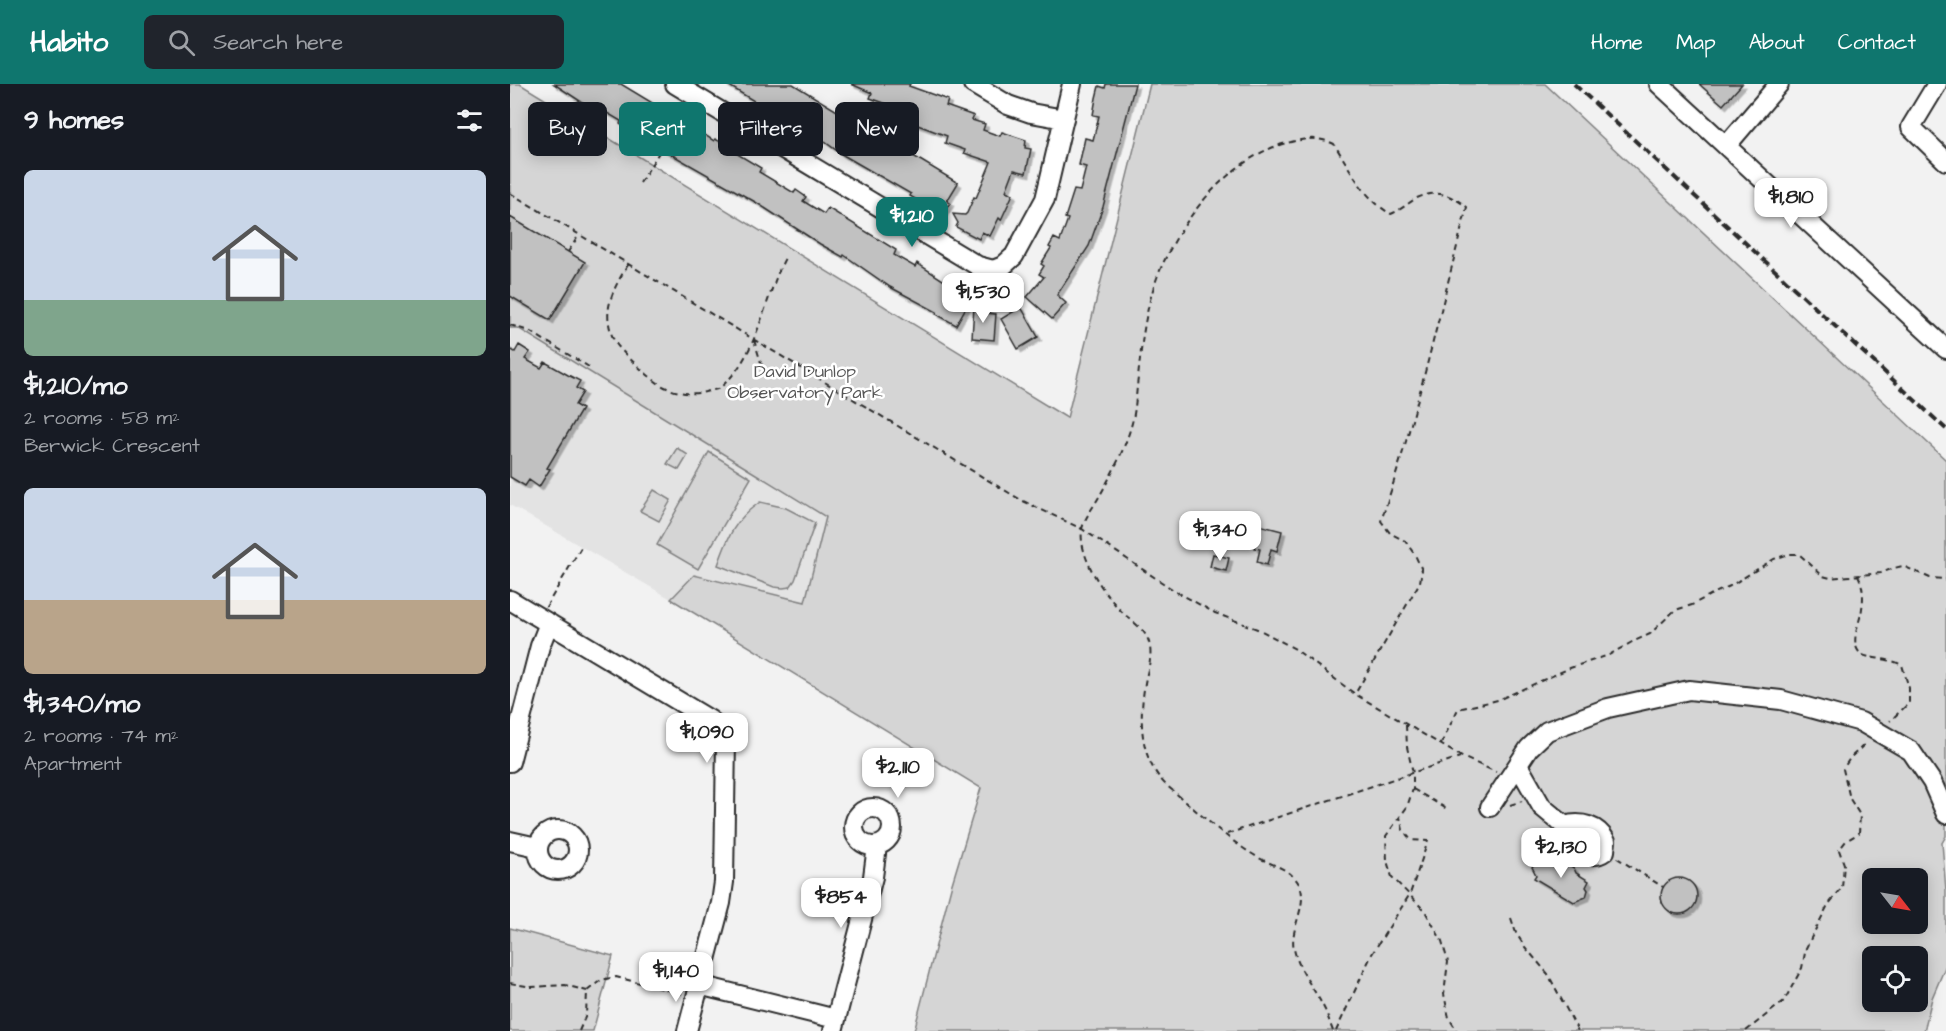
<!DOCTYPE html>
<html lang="en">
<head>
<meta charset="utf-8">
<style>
	:root { --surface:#171b24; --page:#20242c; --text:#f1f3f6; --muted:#9ea1a6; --accent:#0f766e }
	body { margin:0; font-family:"Architects Daughter",sans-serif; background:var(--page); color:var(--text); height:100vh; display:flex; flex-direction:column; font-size:22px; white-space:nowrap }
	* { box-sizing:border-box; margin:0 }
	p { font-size:20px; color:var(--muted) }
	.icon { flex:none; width:33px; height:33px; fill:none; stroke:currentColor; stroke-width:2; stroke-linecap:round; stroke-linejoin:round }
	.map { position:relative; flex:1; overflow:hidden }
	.sheet { display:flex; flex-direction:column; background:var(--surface); width:510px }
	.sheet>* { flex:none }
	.guide { position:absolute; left:18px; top:18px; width:570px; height:54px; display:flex; gap:12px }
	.needle { width:39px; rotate:121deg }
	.tools { position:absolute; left:1352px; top:784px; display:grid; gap:12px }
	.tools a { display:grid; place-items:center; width:66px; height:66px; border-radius:9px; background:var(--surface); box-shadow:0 3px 15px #0003; font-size:30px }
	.price { position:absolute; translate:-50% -51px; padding:0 14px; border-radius:12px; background:#fff; color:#222; font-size:20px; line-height:39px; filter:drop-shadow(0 2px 3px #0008) }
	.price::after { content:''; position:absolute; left:50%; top:36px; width:18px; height:14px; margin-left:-9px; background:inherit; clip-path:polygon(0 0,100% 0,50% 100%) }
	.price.current { background:var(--accent); color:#fff }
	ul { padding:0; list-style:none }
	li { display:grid; align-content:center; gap:12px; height:318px; padding:0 24px }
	li span { display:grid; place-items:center; height:186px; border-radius:9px; color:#555 }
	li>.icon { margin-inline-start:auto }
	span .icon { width:108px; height:108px; fill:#fffc; stroke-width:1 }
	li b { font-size:26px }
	h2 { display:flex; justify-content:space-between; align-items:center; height:72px; padding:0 24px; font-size:26px }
	.chip { padding:0 21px; border-radius:9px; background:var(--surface); box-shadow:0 3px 15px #0003; font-size:21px; line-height:54px }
	.chip.current { background:var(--accent); color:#fff }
	header { display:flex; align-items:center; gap:36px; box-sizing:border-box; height:84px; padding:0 30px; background:var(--accent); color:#fff }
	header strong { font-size:28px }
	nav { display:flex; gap:33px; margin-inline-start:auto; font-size:21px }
	.search { width:420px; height:54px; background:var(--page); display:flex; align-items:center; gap:15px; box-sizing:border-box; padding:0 21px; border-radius:9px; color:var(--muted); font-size:22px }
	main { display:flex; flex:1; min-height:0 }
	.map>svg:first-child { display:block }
</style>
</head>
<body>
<header>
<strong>Habito</strong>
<div class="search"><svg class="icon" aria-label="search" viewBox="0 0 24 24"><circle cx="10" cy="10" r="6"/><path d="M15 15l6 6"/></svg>Search here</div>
<nav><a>Home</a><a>Map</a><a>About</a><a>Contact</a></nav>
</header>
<main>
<section class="sheet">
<h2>9 homes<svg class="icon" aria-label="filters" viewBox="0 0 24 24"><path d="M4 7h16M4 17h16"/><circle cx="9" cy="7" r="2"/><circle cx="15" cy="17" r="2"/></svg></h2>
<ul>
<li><span style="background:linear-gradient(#c9d6e8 70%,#7fa58c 0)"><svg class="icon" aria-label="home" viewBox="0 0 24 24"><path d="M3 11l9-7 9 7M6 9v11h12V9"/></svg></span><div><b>$1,210/mo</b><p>2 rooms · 58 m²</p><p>Berwick Crescent</p></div></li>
<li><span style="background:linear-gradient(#c9d6e8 60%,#b9a48a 0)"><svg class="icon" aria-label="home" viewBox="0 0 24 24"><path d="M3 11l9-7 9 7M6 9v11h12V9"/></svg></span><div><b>$1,340/mo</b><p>2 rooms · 74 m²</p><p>Apartment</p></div></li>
</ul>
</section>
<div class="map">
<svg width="1436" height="947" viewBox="0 0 1436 947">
	<defs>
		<filter id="shadow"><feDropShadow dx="3.5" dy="3.5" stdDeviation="0" flood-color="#0004"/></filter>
	</defs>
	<rect width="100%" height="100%" fill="#f2f2f2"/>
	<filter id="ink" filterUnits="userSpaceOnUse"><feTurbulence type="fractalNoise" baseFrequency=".0167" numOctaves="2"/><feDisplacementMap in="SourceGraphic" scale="12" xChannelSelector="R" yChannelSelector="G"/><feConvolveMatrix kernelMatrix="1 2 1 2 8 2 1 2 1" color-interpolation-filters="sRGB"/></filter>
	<g filter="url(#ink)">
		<path fill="#e3e3e3" d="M0 244H8L316 433 295 518 184 491 161 515 0 421Z"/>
		<path fill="#d5d5d5" stroke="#808080" stroke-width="1.5" fill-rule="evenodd" d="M0 0H10L557 334 640 0H1035L1436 376V752L1432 759 1436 806V881L1422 914 1414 947H404L441 803 471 704 161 515 184 491 295 518 316 433 8 244H0ZM1362 795H1407V840H1362ZM1362 873H1407V918H1362Z
			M167 364 178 371 169 386 157 380Z
			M199 368 241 394 188 485 147 461Z
			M144 406 161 416 149 437 130 427Z
			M250 418 276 424 305 439 285 496 280 503 273 504 264 503 208 481C218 453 224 436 250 418Z
			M0 844 103 872 83 947H0Z"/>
		<path fill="#c1c1c1" stroke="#2b2b2b" stroke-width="1.5" filter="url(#shadow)" d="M44 0H111L154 26 149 35 180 51 184 44 204 57 205 55 215 60 214 62 251 84 249 88 284 109 286 106 296 113 293 117 314 130 318 124 386 166 384 171 405 183 407 179 453 209 450 213 459 218 446 241 426 230 427 228 380 203 334 171 333 173 310 160 247 119 115 44 110 40 111 37 87 23 86 24 70 17Z
			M216 0H283L350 41 357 38V44L448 99 437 117 440 119 432 131 400 112 401 110 333 71 308 53 307 55 296 49 297 47 273 32 272 34Z
			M341 0H400L399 2 438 16 436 22 464 32 462 36 475 40 473 46 490 52 492 48 516 56 515 64 521 65 516 89 504 86 496 107 503 110 491 136 489 134 480 152 472 148 469 155 446 143 448 139 443 130 455 131 457 129 464 113 466 114 481 78 454 69 455 66 435 59 437 52 397 37 402 25 385 31 384 25 379 23 380 21 360 14 362 9Z
			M596 0H625L593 123 579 162 547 211 556 219 542 235 517 213 534 193 529 190 534 182 531 180 541 164 539 163 544 154 550 157 558 135 555 134 564 106 570 107 576 83 569 81 575 54 583 56 589 32 583 31 586 14 589 2 595 4Z
			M1189 0H1232L1213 21Z
			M0 133 75 178 40 236 0 212Z
			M464 222 476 223V229L486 230 484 256 462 254Z
			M511 223 528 253 508 265 491 235Z
			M9 261 20 268 15 275 31 284 35 278 58 291 70 297 66 304 73 308 65 321 72 325 37 384 40 385 29 403 19 396 15 402 0 393V265L5 268Z
			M749 441 772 447 767 467 761 465 757 481 747 478 750 465 744 464 745 460 740 459 743 445 747 446Z
			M703 470 719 474 716 487 700 483Z
			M1037 772 1050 780 1054 778 1064 784 1066 789 1079 797 1076 803 1078 806 1076 813 1064 818 1024 794 1026 791 1022 783 1025 778 1029 776 1033 777Z
			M1151 812a18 18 0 1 1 36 0a18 18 0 1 1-36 0Z"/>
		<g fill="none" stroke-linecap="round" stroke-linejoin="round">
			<g stroke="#2b2b2b" stroke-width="22">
				<path id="minor" d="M165 0 468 182 483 186 493 182 504 172 535 115 562 0
					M463 0 498 21 521 29 554 35
					M1149 0 1436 265
					M1427 0 1401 43 1436 77
					M1217 61 1269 0
					M0 516 200 636 211 645 216 654 214 798 211 819 177 947
					M0 678 30 562 39 539
					M1008 681 1032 723 1055 742C1057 760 1078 780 1095 767L1096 757C1088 742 1071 737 1055 742
					M980 723 1019 664 1037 647 1098 624 1179 606 1271 616 1351 638 1401 667 1422 698 1436 730
					M344 743a19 19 0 1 1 38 0a19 19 0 1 1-38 0Z
					M28 766a20 20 0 1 1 40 0a20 20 0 1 1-40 0Z
					M0 757 27 763
					M189 901 326 935
					M323 947 363 793 367 762"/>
			</g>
			<path stroke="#2b2b2b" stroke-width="2" stroke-dasharray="6 4.5" stroke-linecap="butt" d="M130 99 177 23
				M0 109 511 416 572 445 665 507 705 529 750 546 785 565 845 610 952 673 986 688
				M58 168 69 151
				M118 181C107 198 95 219 99 240 100 246 102 253 105 258 109 266 142 296 151 301 165 309 181 311 195 308 202 306 208 306 212 302 249 270 254 213 276 172
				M0 241 19 247 79 283
				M244 256 252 282
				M1348 491C1353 501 1354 513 1352 524 1351 537 1338 559 1351 570 1358 575 1380 574 1392 581L1399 604V619L1380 637
				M36 523 73 460
				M896 641 897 663 903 689V705L897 723 876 752 877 777 882 793 915 827 932 857 938 878 934 910 939 934 947 947
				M931 660 948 625 988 616 1060 584 1099 571 1122 558 1140 550 1165 526 1182 521 1200 511 1220 502 1264 475 1279 470H1289L1313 492 1320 494 1371 489 1384 484 1393 482 1420 494 1436 495
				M903 705 937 725
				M1000 721 1012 717
				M717 750 950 673
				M1107 774 1153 803
				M1001 834 1006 849 1015 863 1038 890 1068 947
				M0 899 21 903 55 901 77 907
				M69 947 76 931 77 907 91 896 106 893 173 910
				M823 947C820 940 818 932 815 926 805 905 789 888 784 865 779 845 798 822 790 802 782 785 764 782 749 774 717 756 685 725 656 701 629 674 629 635 635 599 637 587 642 576 640 563 638 547 624 539 613 529 594 510 568 473 572 445 574 435 584 422 589 413 602 390 615 365 622 339 626 324 626 308 628 294 631 265 634 236 642 209 659 149 717 71 781 58 797 54 809 53 824 60 841 86 854 115 881 130 891 126 898 119 907 114 927 105 941 111 957 123 930 228 906 334 871 437L880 449 895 457 905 471 912 486 910 498 845 610
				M826 947 862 870 900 810 918 757 901 756 893 746 890 733
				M1236 947 1274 917 1292 884 1296 864 1318 821 1332 804 1334 780 1329 766 1336 757 1349 749 1350 731 1340 715 1333 685 1340 674 1356 659"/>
			<use href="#minor" stroke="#fff" stroke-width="18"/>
			<path stroke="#2b2b2b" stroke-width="4" stroke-dasharray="9 4.5" stroke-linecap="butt" d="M1064 0 1436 345"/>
		</g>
	</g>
	<g text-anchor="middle" stroke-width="5" stroke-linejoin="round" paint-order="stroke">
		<g font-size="18" fill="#565656" stroke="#fff">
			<text x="295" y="293">David Dunlop<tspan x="295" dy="21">Observatory Park</tspan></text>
		</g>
	</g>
</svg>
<div class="tools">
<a><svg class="needle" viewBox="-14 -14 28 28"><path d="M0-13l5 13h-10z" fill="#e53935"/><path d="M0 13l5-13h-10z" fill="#9ea1a6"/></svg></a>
<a><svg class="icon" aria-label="locate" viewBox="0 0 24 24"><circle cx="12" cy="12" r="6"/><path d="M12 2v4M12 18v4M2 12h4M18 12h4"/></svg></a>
</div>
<b class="price" style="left:1281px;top:145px">$1,810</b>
<b class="price current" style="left:402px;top:164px">$1,210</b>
<b class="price" style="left:473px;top:240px">$1,530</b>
<b class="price" style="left:710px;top:478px">$1,340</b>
<b class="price" style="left:197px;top:680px">$1,090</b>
<b class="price" style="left:388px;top:715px">$2,110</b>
<b class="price" style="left:1051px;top:795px">$2,130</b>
<b class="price" style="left:331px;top:845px">$854</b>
<b class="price" style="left:166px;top:919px">$1,140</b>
<div class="guide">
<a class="chip">Buy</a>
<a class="chip current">Rent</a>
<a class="chip">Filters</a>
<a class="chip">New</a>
</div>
</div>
</main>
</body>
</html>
